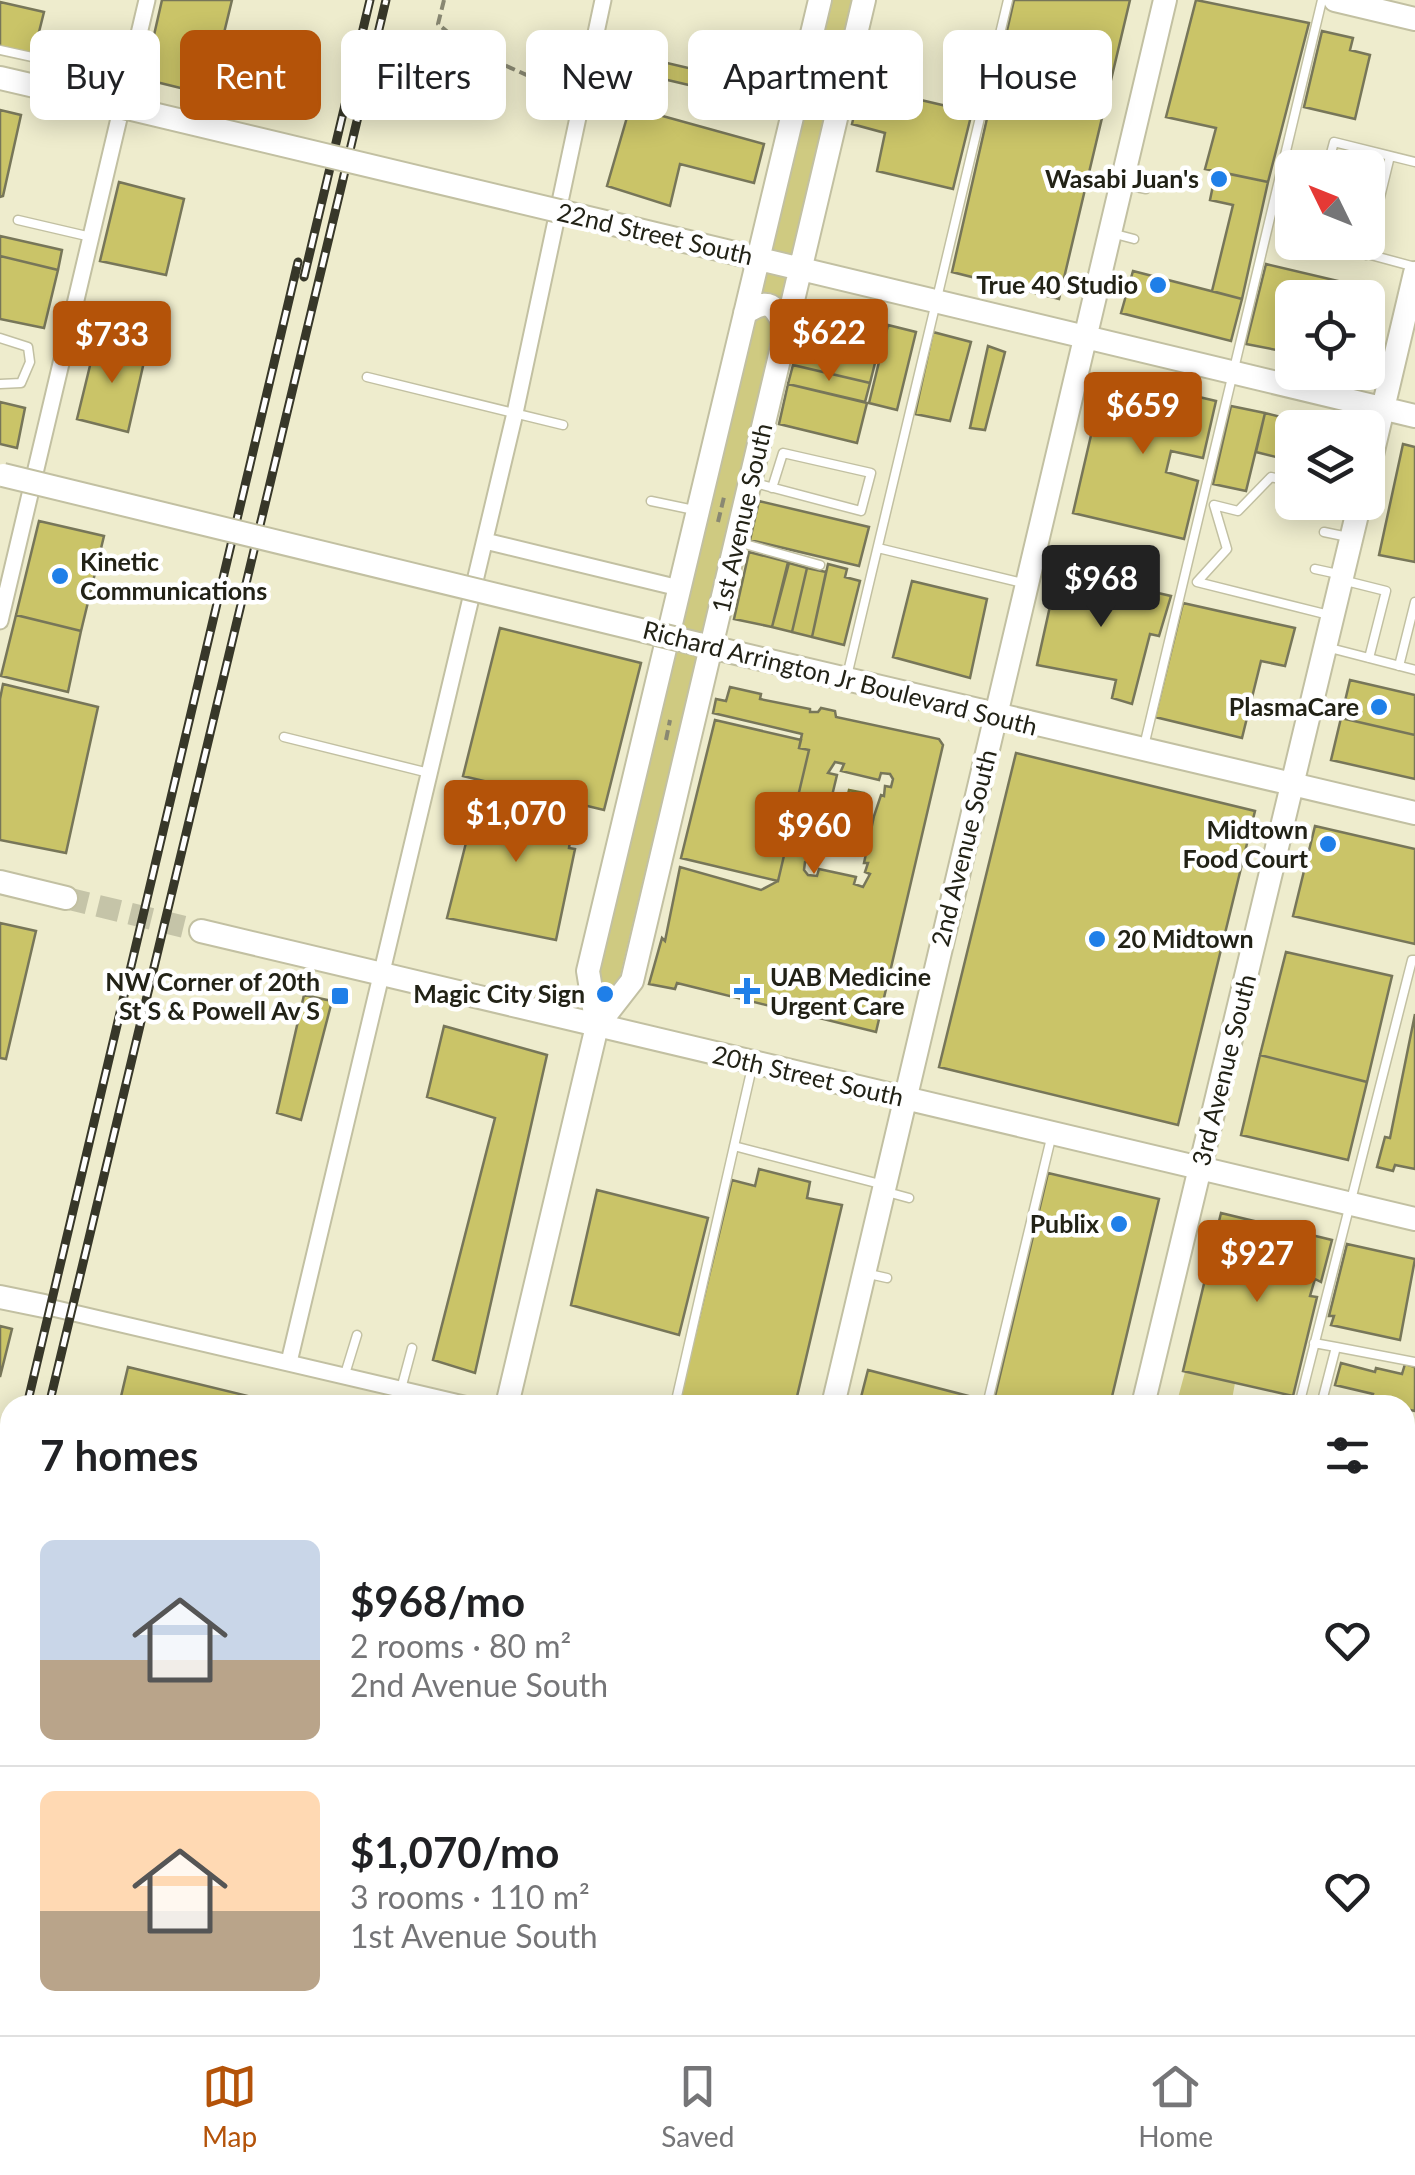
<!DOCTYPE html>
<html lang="en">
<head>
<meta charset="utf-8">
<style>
	:root { --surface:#fff; --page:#f6f6f6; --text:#202124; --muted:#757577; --line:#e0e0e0; --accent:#b45309 }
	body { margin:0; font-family:Lato,sans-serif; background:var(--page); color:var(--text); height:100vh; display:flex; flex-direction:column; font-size:38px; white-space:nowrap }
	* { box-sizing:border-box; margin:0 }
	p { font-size:32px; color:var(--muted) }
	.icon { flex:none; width:55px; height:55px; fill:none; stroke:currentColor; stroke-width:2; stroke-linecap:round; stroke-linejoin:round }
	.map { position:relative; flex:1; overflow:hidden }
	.sheet { position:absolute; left:0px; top:1395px; width:1415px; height:640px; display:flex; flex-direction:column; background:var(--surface); border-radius:30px 30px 0 0; box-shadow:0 5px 25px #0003 }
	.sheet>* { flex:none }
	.hud { position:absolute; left:30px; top:30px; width:1355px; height:90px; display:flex; gap:20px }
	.needle { width:65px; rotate:313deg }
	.fabs { position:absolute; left:1275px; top:150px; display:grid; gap:20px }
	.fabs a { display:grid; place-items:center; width:110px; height:110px; border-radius:15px; background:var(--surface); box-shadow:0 5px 25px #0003; font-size:50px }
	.price { position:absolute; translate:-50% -85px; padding:0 22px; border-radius:10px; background:var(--accent); color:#fff; font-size:32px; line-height:65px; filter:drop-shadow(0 2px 5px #0008) }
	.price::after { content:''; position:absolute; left:50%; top:60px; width:30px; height:22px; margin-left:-15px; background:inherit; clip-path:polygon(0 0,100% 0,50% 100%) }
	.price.on { background:#222; color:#fff }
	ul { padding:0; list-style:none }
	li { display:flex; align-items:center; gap:30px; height:250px; padding:0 40px }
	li+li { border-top:2px solid var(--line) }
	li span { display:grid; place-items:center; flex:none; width:280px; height:200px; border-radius:15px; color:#555 }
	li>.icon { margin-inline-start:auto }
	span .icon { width:120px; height:120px; fill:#fffc; stroke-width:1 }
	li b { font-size:42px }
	h2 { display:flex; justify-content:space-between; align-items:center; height:120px; padding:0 40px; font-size:42px }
	.chip { padding:0 35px; border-radius:15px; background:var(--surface); box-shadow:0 5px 25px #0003; font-size:35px; line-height:90px }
	.chip.on { background:var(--accent); color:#fff }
	.tabs { display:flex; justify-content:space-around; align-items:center; height:140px; border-top:2px solid var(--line); background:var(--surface); font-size:28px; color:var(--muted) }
	.tabs a { display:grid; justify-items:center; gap:5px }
	.tabs .on { color:var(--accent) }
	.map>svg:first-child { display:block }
</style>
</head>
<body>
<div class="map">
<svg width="1415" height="2035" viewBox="0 0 1415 2035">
	<rect width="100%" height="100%" fill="#eeeccd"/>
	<path fill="#cfca81" d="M829 0H853L620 977 605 994 597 972Z
		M1185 1372 1235 1383 1231 1405H1176Z
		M11 2025H334L331 2035H9Z"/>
	<path fill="#ada649" stroke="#837e3a" stroke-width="2.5" d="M849 790 864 793 861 818 858 817 850 842 840 840 841 826 837 825 839 815H843Z"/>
	<path fill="#cac468" stroke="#777659" stroke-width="2.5" fill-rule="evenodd" d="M162 0H232L209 95 144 79Z
		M1014 0H1130L1059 299 952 272Z
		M1196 0 1309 23 1268 182 1205 169 1216 128 1166 117Z
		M0 2 44 12 33 56 0 48Z
		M1322 31 1353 38 1350 50 1370 55 1355 119 1304 107Z
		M706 48 782 67 774 105 659 78 652 106 623 98 633 55 701 71Z
		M861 86 972 112 953 189 877 171 885 133 852 124Z
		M630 107 764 144 754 183 680 164 670 206 607 186Z
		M0 110 21 115 3 196 0 197Z
		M1216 171 1268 182 1242 299 1212 291 1233 205 1210 200Z
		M119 182 184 199 166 275 100 261Z
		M0 236 62 250 58 270 0 256Z
		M0 256 58 270 44 328 0 319Z
		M1266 264 1376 290 1368 325V298H1292V353L1246 344Z
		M1133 271 1242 299 1231 341 1121 313Z
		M805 305 867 320 865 341 800 326Z
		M888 325 916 332 897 410 869 403Z
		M933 332 971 342 950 421 915 414Z
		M96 341 146 353 128 432 77 419Z
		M798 345 875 363 870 383 793 365Z
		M988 346 1005 352 985 430 970 428Z
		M793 365 870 383 865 402 788 384Z
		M1105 375 1216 401 1203 458 1171 451 1166 472 1198 481 1184 539 1073 513Z
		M788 384 867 403 857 443 779 424Z
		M0 402 25 408 17 448 0 444Z
		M1231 406 1265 413 1246 491 1213 484Z
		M1265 413 1325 428H1292V461L1256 452Z
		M1403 444 1415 447V562L1379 555Z
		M759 501 869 527 859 566 750 540Z
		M39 521 104 536 81 631 16 615Z
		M749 552 788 562 772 627 734 619Z
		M789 563 807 568 792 632 772 627Z
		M828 564 847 569 845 577 860 581 844 645 812 637Z
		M807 568 826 572 812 637 792 632Z
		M1058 570 1171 596 1159 636 1150 634 1132 704 1112 698 1116 680 1037 665Z
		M912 581 987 599 970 678 893 657Z
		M1183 603 1295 628 1285 666 1261 661 1242 738 1155 717Z
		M16 615 81 631 68 692 1 676Z
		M500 628 641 663 604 810 463 776Z
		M1350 680 1415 695V735L1341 718Z
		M3 684 98 707 66 853 0 840V699Z
		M730 687 761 694 760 699 810 709V712H818L821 708 835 711 836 717 939 739 943 745 876 1032 677 983 675 989 649 984 662 938 665 941 680 867 761 890 778 881 809 750 799 748 802 734 713 713 716 699 726 701ZM835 762 844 764 841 771 879 780 881 773 890 774 893 779 891 787 885 786 884 796 881 795 874 816 864 863H868L865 872 870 874 863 887 854 884 856 877 819 869 817 876 808 875 804 870 805 862H816L837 775 828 773Z
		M1341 718 1415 735V779L1331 760Z
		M715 720 801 740 799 748 809 750 778 881 681 858Z
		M1016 753 1255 811 1178 1125 939 1067Z
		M489 787 576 804 569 848 575 849 556 940 447 918 471 823 481 824Z
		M1315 826 1415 849V944L1293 916Z
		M0 923 36 931 6 1059 0 1058Z
		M1286 952 1392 976 1367 1082 1260 1055Z
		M304 995 332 1001 301 1120 277 1113Z
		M1415 1014V1169L1395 1165 1393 1171 1377 1167 1385 1137 1390 1138Z
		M444 1026 547 1055 475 1373 433 1360 495 1118 427 1097Z
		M1260 1055 1367 1082 1348 1160 1241 1135Z
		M759 1169 810 1182 807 1198 842 1205 795 1405H678L732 1180 755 1186Z
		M1048 1173 1159 1199 1110 1405H993Z
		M597 1190 708 1218 679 1335 571 1305Z
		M1221 1213 1332 1240 1321 1282 1315 1279 1310 1296 1317 1297 1293 1396 1183 1371Z
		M1347 1244 1415 1259 1400 1340 1331 1325 1334 1316H1329Z
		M0 1326 12 1329 0 1377Z
		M1341 1363 1375 1372 1376 1368 1402 1374 1405 1364 1415 1367V1411L1405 1409V1405L1371 1400 1373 1394 1335 1385Z
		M128 1367 260 1399 258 1405H119Z
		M868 1370 976 1398 974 1405H859Z
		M1405 1807 1415 1810V2004L1405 2002Z
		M397 2025H515L512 2035H395Z
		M715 2025H795L792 2035H712Z
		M1027 2025H1141L1139 2035H1025Z"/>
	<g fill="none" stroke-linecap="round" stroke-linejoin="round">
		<path stroke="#c5c4a8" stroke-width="15" stroke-dasharray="15 8" stroke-linecap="butt" d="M0 1709 10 1712"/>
		<path stroke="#c5c4a8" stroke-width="22" stroke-dasharray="22 11" stroke-linecap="butt" d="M66 898 201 931"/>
		<g stroke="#c2c0a2" stroke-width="11">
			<path id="lane" d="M0 50 128 78
				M1327 168 1334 142 1415 162
				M1126 185 1146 189
				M18 220 91 237
				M1115 234 1134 239
				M1323 242 1415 267
				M1366 255 1390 156
				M0 338 28 347 30 362 21 383 0 384
				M367 377 563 425
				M1292 482 1271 477 1238 511 1214 505 1227 549 1197 582 1329 615
				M755 483 861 511 871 473 783 453 772 488
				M651 501 694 510
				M1324 532 1348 537
				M741 543 820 565
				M878 548 1023 583
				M1315 569 1338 574
				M1346 581 1386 591 1369 658
				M1330 648 1415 670
				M1399 666 1415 602
				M847 676 1008 0
				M284 737 429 773
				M1144 746 1322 0
				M734 1146 880 1184
				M887 1192 909 1198
				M869 1274 887 1278
				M1314 1343 1336 1347 1321 1405
				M1336 1347 1415 1362
				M345 1374 357 1335
				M401 1389 412 1348
				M675 1405 753 1063
				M987 1405 1052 1134
				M1299 1405 1412 960H1415
				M1405 1717 1415 1719
				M522 2035 524 2025
				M1152 2035 1155 2025
				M1185 2035 1188 2025"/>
		</g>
		<g stroke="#c2c0a2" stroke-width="19">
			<path id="street" d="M485 541 679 588
				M0 621 147 0
				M44 1306 468 1405
				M289 1362 515 413 603 0
				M1325 2025 1366 2035"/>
		</g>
		<g stroke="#c2c0a2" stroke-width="26">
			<path id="secondary" d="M1335 0 1415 19
				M0 78 69 94
				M626 227 1415 416
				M745 313C770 297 774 305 786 328
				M1368 472 1415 273
				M698 644 1415 813
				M0 882 66 898
				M201 931 1415 1219
				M597 1026 632 981 864 0
				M0 1297 44 1306
				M507 1405 597 1026 588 971 820 0
				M833 1405 1165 0
				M1143 1405 1360 502
				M1405 1649 1415 1603
				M358 2035 360 2025
				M681 2035 683 2025
				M994 2035 996 2025
				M1309 2035 1311 2025"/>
		</g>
		<path stroke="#898872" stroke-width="4" stroke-dasharray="10 5" stroke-linecap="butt" d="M444 0 438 24 468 49 538 80 573 78
			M718 522 724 497
			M666 740 670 720
			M28 2035 32 2025
			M111 2035 114 2025
			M132 2035 134 2025
			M292 2035 299 2025
			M808 2035 811 2025"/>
		<use href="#lane" stroke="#fff" stroke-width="8"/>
		<use href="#street" stroke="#fff" stroke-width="15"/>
		<use href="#secondary" stroke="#fff" stroke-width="22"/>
		<g stroke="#373729" stroke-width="9">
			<path id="rail" d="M304 277 370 0
				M27 1405 298 262
				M49 1405 386 0
				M0 1518 10 1476
				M0 1554 10 1512
				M0 1609 10 1567
				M0 1653 10 1611"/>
		</g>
		<use href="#rail" stroke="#fff" stroke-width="5" stroke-dasharray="15" stroke-linecap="butt"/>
		<g stroke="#c2c0a2" stroke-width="26" stroke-linecap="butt">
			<path id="secondary-bridge" d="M69 94 626 227
				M3 475 698 644"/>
		</g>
		<use href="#secondary-bridge" stroke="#fff" stroke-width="22"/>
	</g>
	<g fill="#1f7fe8" stroke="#fff" stroke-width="4">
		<circle cx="1219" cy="179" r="10"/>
		<circle cx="1158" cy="285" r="10"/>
		<circle cx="60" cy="576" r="10"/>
		<circle cx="1379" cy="707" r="10"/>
		<circle cx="1328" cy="844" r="10"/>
		<circle cx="1097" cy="939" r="10"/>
		<path d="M742 976h10v10h10v10h-10v10h-10v-10h-10v-10h10z"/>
		<circle cx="605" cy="994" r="10"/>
		<rect x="330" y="986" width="20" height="20" rx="5"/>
		<circle cx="1119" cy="1224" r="10"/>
	</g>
	<g text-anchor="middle" stroke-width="9" stroke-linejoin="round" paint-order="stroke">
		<g font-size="25" font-weight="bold" fill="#222216" stroke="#fff" text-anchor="end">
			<text x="1199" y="188">Wasabi Juan's</text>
			<text x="1138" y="294">True 40 Studio</text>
			<text x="80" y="571" text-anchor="start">Kinetic<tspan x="80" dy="29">Communications</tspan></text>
			<text x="1359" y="716">PlasmaCare</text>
			<text x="1308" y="839">Midtown<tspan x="1308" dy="29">Food Court</tspan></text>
			<text x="1117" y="948" text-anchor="start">20 Midtown</text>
			<text x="770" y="986" text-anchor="start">UAB Medicine<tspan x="770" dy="29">Urgent Care</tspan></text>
			<text x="320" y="991">NW Corner of 20th<tspan x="320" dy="29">St S &amp; Powell Av S</tspan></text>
			<text x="585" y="1003">Magic City Sign</text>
			<text x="1099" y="1233">Publix</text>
		</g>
		<g font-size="25" fill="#222216" stroke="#fff">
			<text transform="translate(655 234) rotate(13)" y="9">22nd Street South</text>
			<text transform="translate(742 518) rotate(-77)" y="9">1st Avenue South</text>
			<text transform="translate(840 678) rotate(14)" y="9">Richard Arrington Jr Boulevard South</text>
			<text transform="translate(964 848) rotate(-76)" y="9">2nd Avenue South</text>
			<text transform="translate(1224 1070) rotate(-76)" y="9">3rd Avenue South</text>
			<text transform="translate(808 1076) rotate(13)" y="9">20th Street South</text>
		</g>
	</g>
</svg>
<div class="fabs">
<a><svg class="needle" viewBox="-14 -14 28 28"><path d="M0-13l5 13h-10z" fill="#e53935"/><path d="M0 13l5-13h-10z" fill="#757577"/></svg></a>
<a><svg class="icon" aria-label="locate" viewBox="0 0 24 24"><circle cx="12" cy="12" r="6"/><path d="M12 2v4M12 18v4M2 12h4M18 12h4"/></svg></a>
<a><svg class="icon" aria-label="layers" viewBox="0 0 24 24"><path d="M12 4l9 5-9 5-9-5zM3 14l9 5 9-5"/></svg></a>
</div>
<b class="price" style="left:829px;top:384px">$622</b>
<b class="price" style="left:112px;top:386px">$733</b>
<b class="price" style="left:1143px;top:457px">$659</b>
<b class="price on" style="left:1101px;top:630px">$968</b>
<b class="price" style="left:516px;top:865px">$1,070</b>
<b class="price" style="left:814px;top:877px">$960</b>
<b class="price" style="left:1257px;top:1305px">$927</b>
<div class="hud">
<a class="chip">Buy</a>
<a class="chip on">Rent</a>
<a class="chip">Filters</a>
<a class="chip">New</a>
<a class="chip">Apartment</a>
<a class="chip">House</a>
</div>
<section class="sheet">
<h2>7 homes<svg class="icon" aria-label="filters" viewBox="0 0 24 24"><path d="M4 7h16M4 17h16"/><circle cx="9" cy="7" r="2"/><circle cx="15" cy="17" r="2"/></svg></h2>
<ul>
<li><span style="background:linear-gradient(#c9d6e8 60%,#b9a48a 0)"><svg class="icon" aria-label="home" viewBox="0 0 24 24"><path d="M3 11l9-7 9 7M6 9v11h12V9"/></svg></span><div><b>$968/mo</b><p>2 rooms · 80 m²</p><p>2nd Avenue South</p></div><svg class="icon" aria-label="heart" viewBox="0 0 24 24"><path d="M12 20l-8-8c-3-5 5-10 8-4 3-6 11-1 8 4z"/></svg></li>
<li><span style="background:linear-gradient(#ffd9b3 60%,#b9a48a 0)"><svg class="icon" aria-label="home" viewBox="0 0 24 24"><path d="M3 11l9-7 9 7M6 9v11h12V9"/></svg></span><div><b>$1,070/mo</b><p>3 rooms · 110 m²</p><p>1st Avenue South</p></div><svg class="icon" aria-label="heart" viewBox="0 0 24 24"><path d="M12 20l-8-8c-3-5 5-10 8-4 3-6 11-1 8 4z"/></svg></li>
</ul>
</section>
</div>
<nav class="tabs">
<a class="on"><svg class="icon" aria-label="map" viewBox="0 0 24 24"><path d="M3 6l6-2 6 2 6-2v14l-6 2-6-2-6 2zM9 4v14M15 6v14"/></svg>Map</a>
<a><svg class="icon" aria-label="saved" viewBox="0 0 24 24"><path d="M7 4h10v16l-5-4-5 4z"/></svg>Saved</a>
<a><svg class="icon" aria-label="home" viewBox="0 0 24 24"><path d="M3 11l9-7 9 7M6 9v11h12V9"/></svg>Home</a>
</nav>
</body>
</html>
